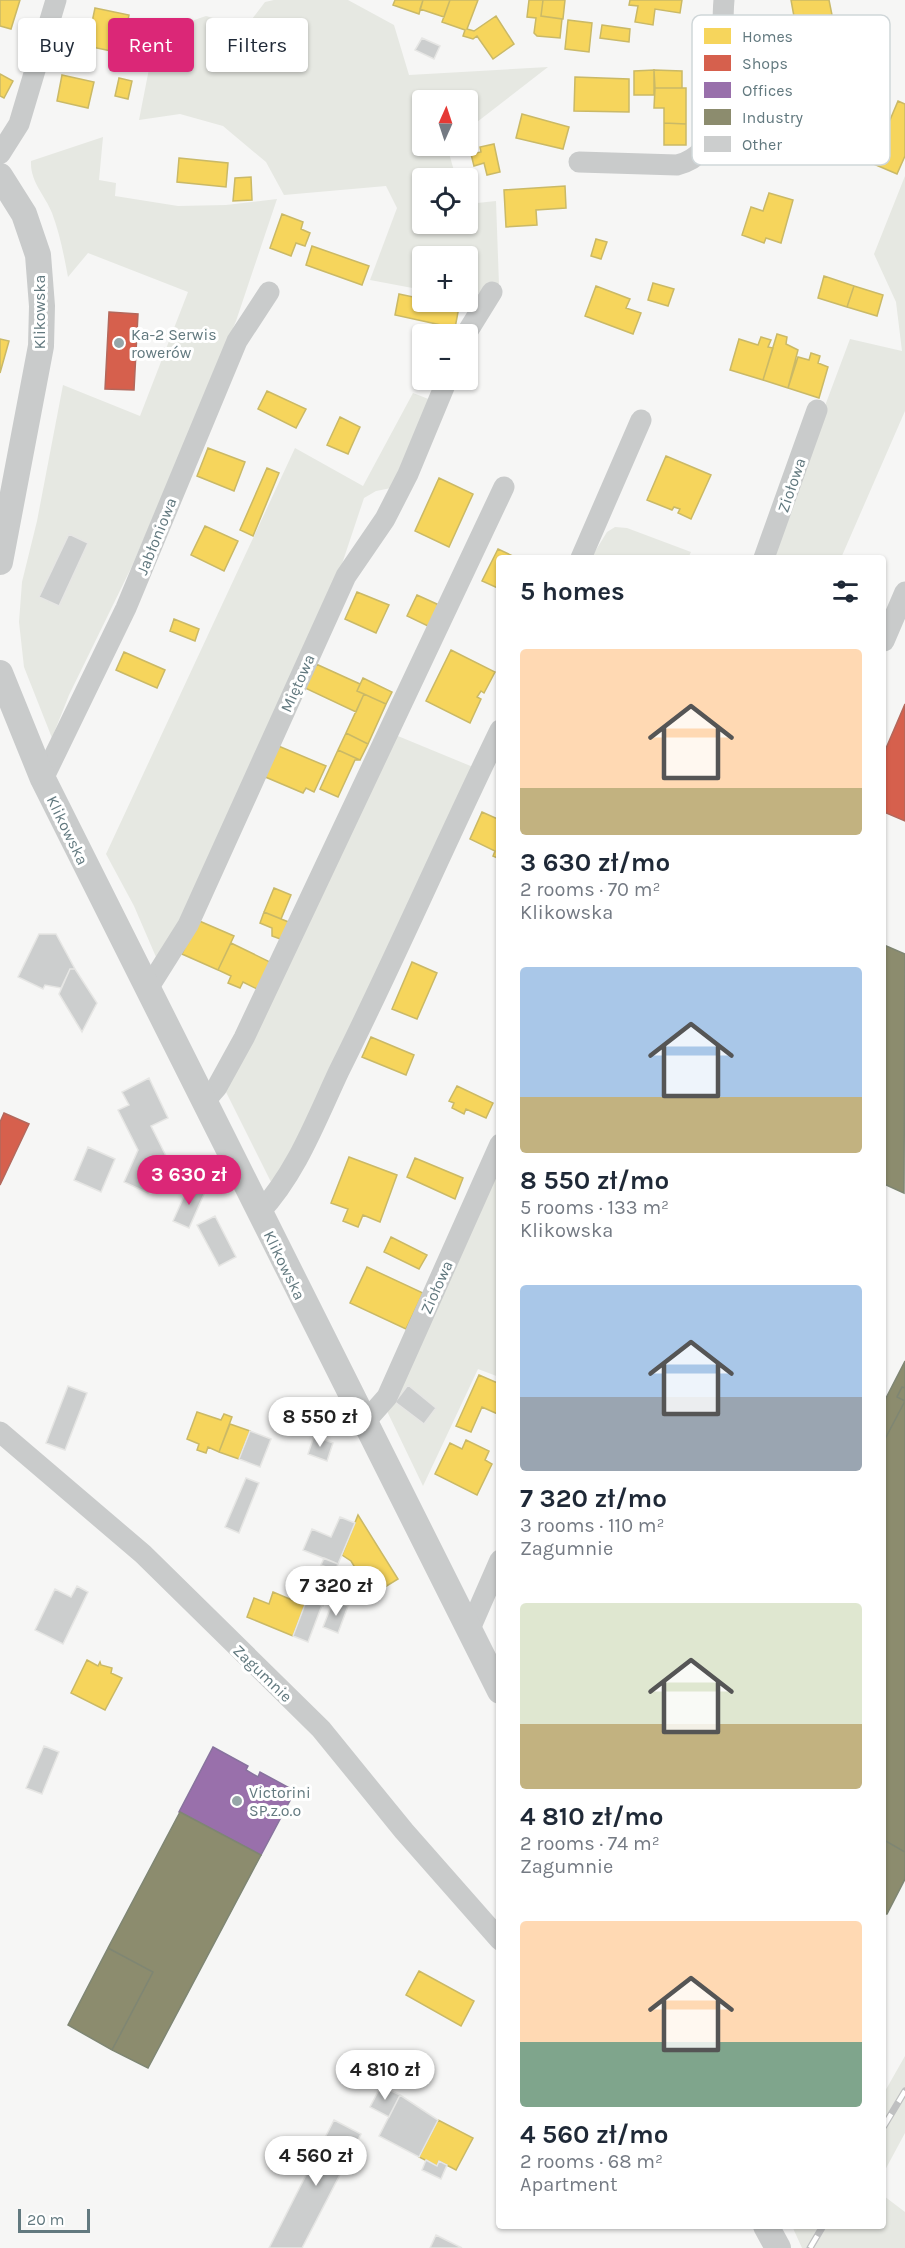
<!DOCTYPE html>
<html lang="en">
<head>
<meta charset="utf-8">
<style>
	:root { --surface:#fff; --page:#f6f6f7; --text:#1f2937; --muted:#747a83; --accent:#db2777 }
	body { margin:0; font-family:Karla,sans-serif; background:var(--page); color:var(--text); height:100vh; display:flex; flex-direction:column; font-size:22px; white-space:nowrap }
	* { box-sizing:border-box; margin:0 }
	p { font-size:20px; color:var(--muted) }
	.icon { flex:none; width:33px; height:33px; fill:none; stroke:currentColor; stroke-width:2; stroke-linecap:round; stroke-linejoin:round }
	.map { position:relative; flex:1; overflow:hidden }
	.sheet { position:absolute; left:496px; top:555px; width:390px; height:1674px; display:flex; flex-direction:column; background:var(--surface); border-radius:6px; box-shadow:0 2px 4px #0004 }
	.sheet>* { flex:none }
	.banner { position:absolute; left:18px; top:18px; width:388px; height:54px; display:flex; gap:12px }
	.needle { width:39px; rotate:3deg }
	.controls { position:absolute; left:412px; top:90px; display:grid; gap:12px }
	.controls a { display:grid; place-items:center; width:66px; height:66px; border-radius:6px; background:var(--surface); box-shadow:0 2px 4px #0004; font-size:30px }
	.scale { position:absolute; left:18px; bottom:15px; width:72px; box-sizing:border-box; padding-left:6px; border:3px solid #62797f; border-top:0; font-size:16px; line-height:21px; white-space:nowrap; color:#62797f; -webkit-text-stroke:4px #fff; paint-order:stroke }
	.price { position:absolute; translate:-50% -51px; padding:0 14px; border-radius:21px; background:#fff; color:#222; font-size:20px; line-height:39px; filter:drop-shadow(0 2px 3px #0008) }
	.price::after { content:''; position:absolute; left:50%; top:36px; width:18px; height:14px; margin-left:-9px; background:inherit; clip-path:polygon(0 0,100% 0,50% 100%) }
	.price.active { background:var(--accent); color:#fff }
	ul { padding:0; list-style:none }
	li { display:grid; align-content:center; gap:12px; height:318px; padding:0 24px }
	li span { display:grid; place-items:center; height:186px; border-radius:6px; color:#555 }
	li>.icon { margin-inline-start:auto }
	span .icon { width:108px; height:108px; fill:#fffc; stroke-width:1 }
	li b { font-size:26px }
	h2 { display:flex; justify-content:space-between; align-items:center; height:72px; padding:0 24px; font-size:26px }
	.tag { padding:0 21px; border-radius:6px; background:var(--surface); box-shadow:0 2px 4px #0004; font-size:21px; line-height:54px }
	.tag.active { background:var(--accent); color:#fff }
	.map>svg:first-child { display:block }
</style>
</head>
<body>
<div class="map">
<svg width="905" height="2248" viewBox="0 0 905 2248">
	<rect width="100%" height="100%" fill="#f6f6f5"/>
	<path fill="#e6e8e2" d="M274 0H348L394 25 409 75 548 67 468 129V100H423V146H447L456 178H423V224H468V204L496 201 499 285 485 286 473 300 468 299V256H423V290L370 280 397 208 386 186 284 195 266 162 223 126 180 114 139 120 156 33 206 16 246 27 265 2Z
		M103 137 99 180 116 183 115 196 178 206 226 205 277 199 236 321 183 448 132 566 69 695 52 738 24 667 19 622 22 582 37 521 63 385 140 416 188 292 88 253 68 277C64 256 60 234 52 213 45 195 30 182 31 161Z
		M905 176V411L841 558H768L850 339 902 351 896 302 874 254Z
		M413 393 431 400 391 488 376 491 364 498 338 576 182 921 156 957 134 906 106 854 295 448 363 486Z
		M615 527 627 528 691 552 688 558H591L607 532Z
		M393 734 473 767 347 1040 273 1186 224 1088Z
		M499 1163V1377L478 1369 423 1486 386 1409Z
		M905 2056V2133L884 2172V2093Z
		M884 2196 905 2212V2248H802L792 2226H884Z"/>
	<path fill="#f6d55c" stroke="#cab966" stroke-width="1.5" d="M0 0H20L11 29 0 26Z
		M395 0H423L419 14 393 5Z
		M423 0H450L444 17 420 9Z
		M450 0H478L467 29 474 31 496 16 514 44 493 59 477 36 473 39 463 36 465 30 442 22Z
		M529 0H543L541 16 562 19 560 38 537 36 534 33 536 18 527 17Z
		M543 0H565L563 19 541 16Z
		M630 0H682L680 13 655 9 653 25 635 22 638 6 629 5Z
		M791 0H829L832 15 795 22Z
		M95 8 129 15 121 53 87 46Z
		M568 20 592 23 589 52 565 49Z
		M602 25 630 29 629 42 600 38Z
		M654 70V95H634V71Z
		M654 70 682 71V88H655Z
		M0 74 13 81 4 98 0 96Z
		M62 75 94 82 88 108 57 101Z
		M575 77 629 79V112L574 111Z
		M119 78 132 81 128 99 115 96Z
		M655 88H686V124L664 123V108H654Z
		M898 101 905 104V156L897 174 869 162 870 159 865 156 870 144 875 147 884 126 887 127Z
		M522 114 569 127 563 149 516 138Z
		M664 123 686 124V145H664Z
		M494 144 500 172 487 175 484 163 474 166 471 154 481 152 480 147Z
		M179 158 228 163 226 187 177 182Z
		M251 177 252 200 233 201 235 178Z
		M565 186 566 208 536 210 537 225 506 227 504 190Z
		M769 193 793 200 781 243 766 238 764 243 742 235 751 207 763 211Z
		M282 214 303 222 301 229 310 233 305 246 296 243 291 256 270 248Z
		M596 239 607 242 601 259 591 256Z
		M312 246 369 266 362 285 306 265Z
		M824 276 854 286 847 307 818 298Z
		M653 283 674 289 668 306 648 300Z
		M596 286 630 299 626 308 641 313 633 334 585 316Z
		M854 286 883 295 877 316 847 307Z
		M399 294 423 299V302L459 307 455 328 395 315Z
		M777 334 787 337 786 344 798 350 788 388 763 380Z
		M761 337 771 340 768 347 773 348 763 380 730 370 739 339 758 345Z
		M0 339 9 341 0 373Z
		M811 353 820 356 818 363 828 367 819 398 788 388 798 357 809 360Z
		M267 391 306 409 296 428 258 409Z
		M340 417 360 427 348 454 327 445Z
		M208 448 245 462 234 491 197 476Z
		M666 456 711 475 691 519 678 513 680 509 674 507 672 510 647 500Z
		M267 468 279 473 253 536 240 530Z
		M439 478 473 494 449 547 415 531Z
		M205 526 238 541 224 571 191 555Z
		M498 549 515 557 500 558V589L482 581Z
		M357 592 389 605 376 633 345 619Z
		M417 595 439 605 430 627 407 616Z
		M174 619 199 629 195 641 170 631Z
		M451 650 495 672 484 693 481 691 477 697 481 699 470 723 426 701Z
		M124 652 165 670 157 688 116 670Z
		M316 664 360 684 357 691 364 694 356 712 305 688Z
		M363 678 392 692 386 704 357 691Z
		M364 694 386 704 368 744 346 733Z
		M346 733 368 744 360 760 338 750Z
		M276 745 326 766 314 792 306 788 303 793 263 776Z
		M338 750 360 760H355L338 797 320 789Z
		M482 812 500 820V859L493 856 495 851 470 839Z
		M274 888 291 895 281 919 264 912Z
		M264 912 291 923 283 940 272 936V928L260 923Z
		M197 920 234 936 218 970 182 954Z
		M231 943 272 963 259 990 243 982 240 988 228 983 231 976 218 970Z
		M412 962 437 973 417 1019 392 1009Z
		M371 1037 414 1055 406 1075 362 1057Z
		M457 1086 493 1103 486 1118 466 1109 464 1114 452 1108 454 1103 449 1101Z
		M349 1157 397 1175 380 1222 363 1215 358 1227 343 1221 348 1209 331 1203Z
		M415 1158 463 1178 455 1199 407 1177Z
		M391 1237 427 1255 419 1269 384 1252Z
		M367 1267 423 1293 406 1329 350 1303Z
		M479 1375 500 1384V1415L482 1407 471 1432 456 1426Z
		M197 1412 221 1420 224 1414 232 1417 219 1452 208 1447 206 1453 197 1450 199 1444 187 1439Z
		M230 1424 250 1431 239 1459 219 1452Z
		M466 1440 489 1451 485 1460 492 1464 477 1495 435 1474 450 1443 462 1449Z
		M358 1515 398 1579 372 1595 351 1561 342 1555Z
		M273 1592 292 1600 299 1599 301 1596 307 1599 293 1636 247 1617 254 1598 269 1604Z
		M87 1660 98 1666 100 1662 101 1665 112 1668 111 1673 122 1678 105 1710 71 1693Z
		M419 1971 474 2001 461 2026 406 1995Z
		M438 2120 473 2138 456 2170 439 2161 437 2166 419 2157Z"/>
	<path fill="#d6604d" stroke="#b3685c" stroke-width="1.5" d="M109 312 138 314 134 390 105 389Z
		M905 704V821L884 812V753Z
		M4 1113 29 1124 0 1185V1122Z"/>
	<path fill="#9970ab" stroke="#88739e" stroke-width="1.5" d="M213 1747 248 1766 246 1770 258 1777 260 1772 295 1791 261 1855 179 1812Z"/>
	<path fill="#8c8c6e" stroke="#7f8673" stroke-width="1.5" d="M884 945 905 954 904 1193 884 1184Z
		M905 1361V1388L902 1387 897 1397 905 1401 884 1441V1402Z
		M902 1387 905 1388V1852L884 1840V1441L905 1401 897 1397Z
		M180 1812 261 1855 148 2068 112 2050 153 1972 108 1948Z
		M884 1840 905 1852V1879L887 1914H884Z
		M108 1948 153 1972 112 2050 68 2025Z"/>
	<path fill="#cccece" stroke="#e6e6e4" stroke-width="1.5" d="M422 38 440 46 434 59 415 50Z
		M69 534 88 543 59 606 39 597Z
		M39 934H56L75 969H70L61 988 45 985 43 989 18 977Z
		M70 969H75L97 1003 82 1032 59 994Z
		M149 1078 168 1118 151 1126 167 1158 148 1193 124 1182 138 1150 118 1110 129 1105 122 1092Z
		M88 1147 115 1159 101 1192 74 1180Z
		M189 1185 205 1192 189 1228 173 1221Z
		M215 1216 236 1257 219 1266 197 1225Z
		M408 1385 436 1408 424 1424 395 1402Z
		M68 1386 87 1393 65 1450 46 1443Z
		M250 1431 271 1439 260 1467 239 1459Z
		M314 1436 333 1443 327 1461 308 1454Z
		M246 1478 259 1483 239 1533 225 1527Z
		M340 1517 355 1523 338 1564 303 1550 312 1529 331 1537Z
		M324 1558 338 1564 332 1578 323 1575 326 1567 321 1565Z
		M305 1585 327 1595 323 1606 301 1596Z
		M77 1586 88 1592 63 1644 35 1630 55 1589 71 1597Z
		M307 1599 322 1605 308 1642 293 1636Z
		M333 1601 348 1606 338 1633 323 1627Z
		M44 1746 59 1752 42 1794 26 1788Z
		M381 2086 400 2095 389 2117 370 2107Z
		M400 2095 438 2120 419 2157 379 2136Z
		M334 2120 361 2134 302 2248H269Z
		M426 2160 437 2166 439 2161 447 2165 441 2179 422 2170Z
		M436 2235 462 2248H430Z"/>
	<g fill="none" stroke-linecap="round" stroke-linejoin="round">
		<path stroke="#c9cbcb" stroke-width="21" d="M0 154 19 124 56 0
			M579 162 677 165C738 151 719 47 724 0
			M466 334 492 292
			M581 558 641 420
			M764 558 817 410
			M884 641 905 592
			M43 779 126 608 237 341 269 292
			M149 987 188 925 346 576 385 519 408 474 447 380
			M204 1102 217 1087 244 1038 504 487
			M259 1213C296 1174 316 1120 339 1071 395 959 445 843 500 730
			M364 1423 387 1397 500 1144
			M0 1432 143 1554 321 1729 404 1831 500 1940
			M469 1631 500 1560"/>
		<path stroke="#c9cbcb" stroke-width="26" d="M0 176 24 214 38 255 42 306 41 346 0 562
			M0 673 43 779 500 1691
			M766 2226 778 2248"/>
		<g stroke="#bfc0c1" stroke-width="7">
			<path id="rail" d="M884 2126 905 2091
				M810 2248 823 2226"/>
		</g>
		<use href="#rail" stroke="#fff" stroke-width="4.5" stroke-dasharray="14" stroke-linecap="butt"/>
	</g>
	<g fill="#96a5a8" stroke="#fff" stroke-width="2">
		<circle cx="119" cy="343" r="6"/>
		<circle cx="237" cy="1801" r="6"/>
	</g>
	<g text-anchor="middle" stroke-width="6" stroke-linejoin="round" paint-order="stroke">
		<g font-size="16" fill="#62797f" stroke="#fff">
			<text transform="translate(39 312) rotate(-90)" y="6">Klikowska</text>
			<text transform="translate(791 485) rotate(-71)" y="6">Ziołowa</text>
			<text transform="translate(156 536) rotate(-68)" y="6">Jabłoniowa</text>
			<text transform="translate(297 683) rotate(-66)" y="6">Miętowa</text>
			<text transform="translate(68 830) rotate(64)" y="6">Klikowska</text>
			<text transform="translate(285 1265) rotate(64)" y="6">Klikowska</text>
			<text transform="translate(436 1287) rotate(-66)" y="6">Ziołowa</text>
			<text transform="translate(263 1673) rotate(44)" y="6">Zagumnie</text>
		</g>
		<g font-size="16" fill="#62797f" stroke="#fff" text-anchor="start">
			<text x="131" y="340">Ka-2 Serwis<tspan x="131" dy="18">rowerów</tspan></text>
			<text x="249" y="1798">Victorini<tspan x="249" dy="18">SP.z.o.o</tspan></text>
		</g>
	</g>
	<rect x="692" y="15" width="198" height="150" rx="9" fill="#fff" stroke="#d0d7d9" stroke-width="1.5"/>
	<rect x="704" y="28" width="27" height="16" fill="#f6d55c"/>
	<rect x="704" y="55" width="27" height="16" fill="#d6604d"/>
	<rect x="704" y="82" width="27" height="16" fill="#9970ab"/>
	<rect x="704" y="109" width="27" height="16" fill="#8c8c6e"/>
	<rect x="704" y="136" width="27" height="16" fill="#cccece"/>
	<g font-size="16" fill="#62797f">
		<text x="742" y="42">Homes</text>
		<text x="742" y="69">Shops</text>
		<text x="742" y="96">Offices</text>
		<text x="742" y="123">Industry</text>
		<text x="742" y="150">Other</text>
	</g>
</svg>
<div class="controls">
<a><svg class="needle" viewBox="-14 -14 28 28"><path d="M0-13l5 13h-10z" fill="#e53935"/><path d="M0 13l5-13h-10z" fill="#747a83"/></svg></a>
<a><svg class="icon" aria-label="locate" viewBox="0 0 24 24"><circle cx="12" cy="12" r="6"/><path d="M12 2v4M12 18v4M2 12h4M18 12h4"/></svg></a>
<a>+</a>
<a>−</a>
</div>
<div class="scale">20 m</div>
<b class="price active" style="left:189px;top:1206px">3 630 zł</b>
<b class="price" style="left:320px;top:1448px">8 550 zł</b>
<b class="price" style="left:336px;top:1617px">7 320 zł</b>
<b class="price" style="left:385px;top:2101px">4 810 zł</b>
<b class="price" style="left:316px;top:2187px">4 560 zł</b>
<div class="banner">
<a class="tag">Buy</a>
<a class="tag active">Rent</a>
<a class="tag">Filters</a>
</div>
<section class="sheet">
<h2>5 homes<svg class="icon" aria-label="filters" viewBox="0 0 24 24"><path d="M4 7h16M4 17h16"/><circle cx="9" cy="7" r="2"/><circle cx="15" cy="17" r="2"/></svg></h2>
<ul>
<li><span style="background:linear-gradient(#ffd9b3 75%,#c2b280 0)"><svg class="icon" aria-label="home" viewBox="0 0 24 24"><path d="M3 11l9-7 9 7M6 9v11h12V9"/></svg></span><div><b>3 630 zł/mo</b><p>2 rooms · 70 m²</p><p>Klikowska</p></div></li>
<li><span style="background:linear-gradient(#a9c7e8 70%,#c2b280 0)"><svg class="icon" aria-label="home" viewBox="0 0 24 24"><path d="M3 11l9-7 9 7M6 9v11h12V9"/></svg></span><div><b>8 550 zł/mo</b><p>5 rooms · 133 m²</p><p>Klikowska</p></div></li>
<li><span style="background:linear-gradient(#a9c7e8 60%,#9aa5b1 0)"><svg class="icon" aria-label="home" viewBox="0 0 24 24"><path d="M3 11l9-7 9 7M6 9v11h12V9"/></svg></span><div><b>7 320 zł/mo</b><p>3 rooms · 110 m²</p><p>Zagumnie</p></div></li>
<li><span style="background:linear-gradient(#dfe7d0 65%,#c2b280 0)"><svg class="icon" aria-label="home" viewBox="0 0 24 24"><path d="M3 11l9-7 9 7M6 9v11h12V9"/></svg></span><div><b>4 810 zł/mo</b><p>2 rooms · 74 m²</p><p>Zagumnie</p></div></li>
<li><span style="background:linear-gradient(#ffd9b3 65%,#7fa58c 0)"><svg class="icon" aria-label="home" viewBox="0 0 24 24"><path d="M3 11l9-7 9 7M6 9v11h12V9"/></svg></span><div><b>4 560 zł/mo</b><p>2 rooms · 68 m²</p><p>Apartment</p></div></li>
</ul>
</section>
</div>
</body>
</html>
